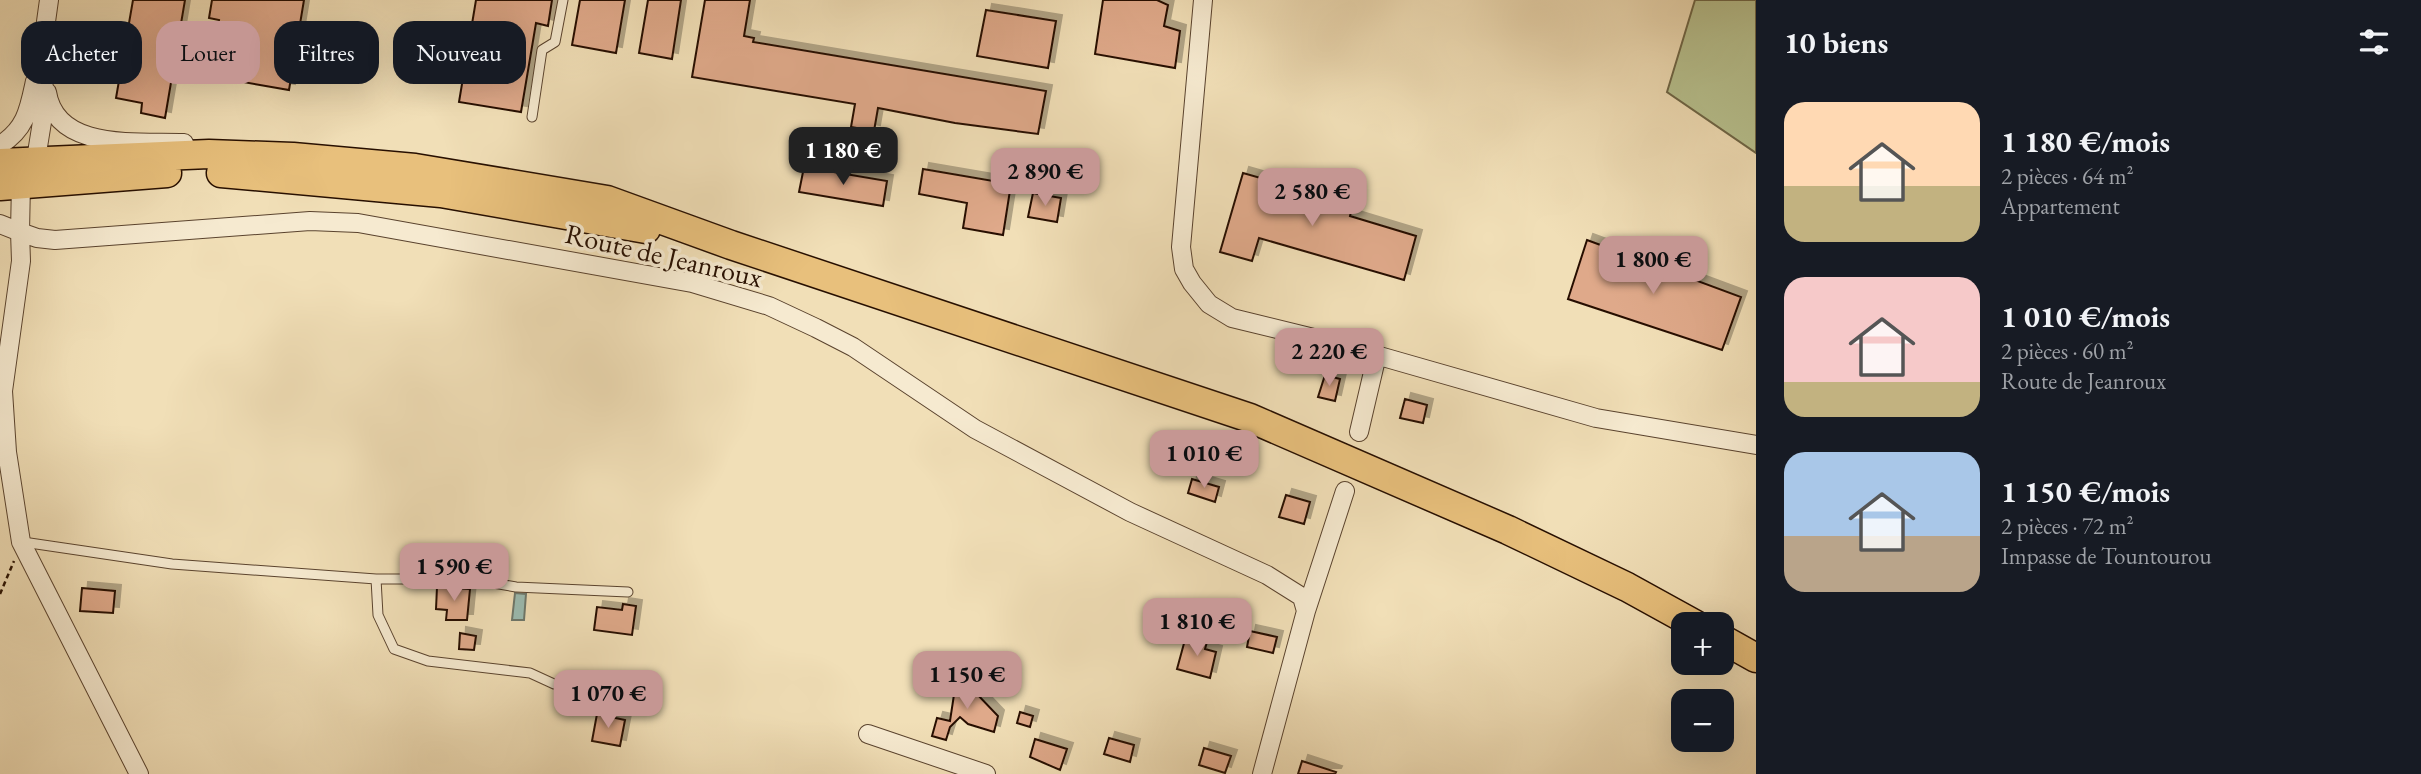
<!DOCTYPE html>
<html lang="fr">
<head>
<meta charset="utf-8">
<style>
	:root { --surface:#171b24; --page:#20242c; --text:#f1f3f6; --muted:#9ea1a6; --accent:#c59692 }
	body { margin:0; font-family:"EB Garamond",serif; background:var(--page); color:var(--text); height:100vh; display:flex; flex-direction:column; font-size:26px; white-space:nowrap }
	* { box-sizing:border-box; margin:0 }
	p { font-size:23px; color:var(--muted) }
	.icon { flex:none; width:38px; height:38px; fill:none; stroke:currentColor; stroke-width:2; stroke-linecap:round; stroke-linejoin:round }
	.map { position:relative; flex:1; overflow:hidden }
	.panel { display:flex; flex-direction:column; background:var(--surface); width:665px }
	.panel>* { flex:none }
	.banner { position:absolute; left:21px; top:21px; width:665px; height:63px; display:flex; gap:14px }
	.tools { position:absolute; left:1671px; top:612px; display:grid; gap:14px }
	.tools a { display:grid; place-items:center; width:63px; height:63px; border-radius:14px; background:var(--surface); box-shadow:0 7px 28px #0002; font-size:35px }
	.price { position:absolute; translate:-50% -60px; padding:0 16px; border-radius:14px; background:var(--accent); color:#111; font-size:23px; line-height:46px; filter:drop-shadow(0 2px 4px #0008) }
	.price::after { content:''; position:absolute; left:50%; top:42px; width:21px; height:16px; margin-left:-10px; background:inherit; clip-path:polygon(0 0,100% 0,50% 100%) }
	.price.on { background:#222; color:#fff }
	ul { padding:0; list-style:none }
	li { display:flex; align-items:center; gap:21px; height:175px; padding:0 28px }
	li span { display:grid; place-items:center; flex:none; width:196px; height:140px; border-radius:21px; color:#555 }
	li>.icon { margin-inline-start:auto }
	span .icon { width:84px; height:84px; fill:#fffc; stroke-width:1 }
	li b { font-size:30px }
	h2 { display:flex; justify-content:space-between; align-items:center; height:84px; padding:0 28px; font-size:30px }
	.tag { padding:0 24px; border-radius:21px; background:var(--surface); box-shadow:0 7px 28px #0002; font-size:24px; line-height:63px }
	.tag.on { background:var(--accent); color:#111 }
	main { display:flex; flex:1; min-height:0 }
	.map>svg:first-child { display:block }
</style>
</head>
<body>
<main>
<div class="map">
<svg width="1756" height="774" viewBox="0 0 1756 774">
	<defs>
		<filter id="shadow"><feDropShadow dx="6" dy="-6" stdDeviation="0" flood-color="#0004"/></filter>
	</defs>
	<rect width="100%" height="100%" fill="#f1dfb7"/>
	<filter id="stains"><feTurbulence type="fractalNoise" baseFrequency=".00286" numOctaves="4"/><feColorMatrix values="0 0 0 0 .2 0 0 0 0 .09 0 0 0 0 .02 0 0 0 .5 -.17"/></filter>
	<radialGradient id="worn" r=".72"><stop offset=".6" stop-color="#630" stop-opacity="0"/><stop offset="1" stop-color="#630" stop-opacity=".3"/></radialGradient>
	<path fill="#b8c290" stroke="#706848" stroke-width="2" d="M1695 0H1756V153L1667 92Z"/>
	<path fill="#9bbcb2" stroke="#6d776b" stroke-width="2" d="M515 593 526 594 524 620H512Z"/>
	<path fill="#dfa98a" stroke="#270f00" stroke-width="2" filter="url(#shadow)" d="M133 0H185L165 118 141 113 142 103 116 98Z
		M212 0H304L289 90 209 76 219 20 209 18Z
		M476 0H552L548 26 536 23 521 112 459 102Z
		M580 0H625L616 53 572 45Z
		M648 0H681L672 59 639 53Z
		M705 0H750L744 36 754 38 753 42 1046 91 1038 134 955 123 878 108 874 131 851 127 855 104 692 77Z
		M1103 0H1157L1168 5 1164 26 1180 31 1175 68 1095 54Z
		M986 10 1056 21 1048 68 977 56Z
		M804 167 887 181 883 206 799 192Z
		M923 169 1011 184 1003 235 963 228 967 203 919 194Z
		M1243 173 1353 204 1350 216 1416 236 1404 280 1259 238 1252 261 1220 252Z
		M1033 193 1061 198 1057 222 1028 217Z
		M1587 240 1741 297 1722 350 1568 299Z
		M1325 375 1340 379 1335 401 1318 397Z
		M1405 399 1427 405 1423 423 1400 418Z
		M1192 479 1219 487 1215 502 1188 493Z
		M1286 495 1310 502 1304 524 1279 517Z
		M437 587 470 589 467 620H446L447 610 436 609Z
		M82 588 115 591 113 613 80 611Z
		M623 604 636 606 632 635 594 630 597 607 622 610Z
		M1250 631 1277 637 1273 653 1247 647Z
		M460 633 476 636 474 650 459 649Z
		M1186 636 1207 642 1205 649 1216 652 1210 678 1177 669Z
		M966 678 977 690 975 692 998 716 994 732 968 724 960 717 950 727 946 740 932 736 937 718 950 721 955 688Z
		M1020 712 1033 716 1030 727 1017 723Z
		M597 714 625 720 620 746 592 741Z
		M1109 738 1134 745 1130 762 1104 754Z
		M1035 739 1067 749 1060 770 1030 757Z
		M1204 748 1231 756 1225 773 1199 765Z
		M1302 761 1336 772 1335 774H1298Z"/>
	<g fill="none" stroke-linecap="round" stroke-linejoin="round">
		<g stroke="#5a432e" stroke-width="11">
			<path id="service" d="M532 117 542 50 555 42 563 0
				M23 542 172 564 376 579 378 615 394 649 428 661 530 673 554 684
				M376 579H470L516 587 628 592"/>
		</g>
		<g stroke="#5a432e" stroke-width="20">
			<path id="minor" d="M1203 0 1181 247 1184 269 1192 283 1209 304 1232 318 1334 343 1596 418 1756 445
				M46 27 42 122 36 159 21 183 20 232 37 238 55 240 310 221 358 223 692 283 769 306 816 328 853 347 975 429 1130 512 1267 575 1302 597 1306 611 1262 774
				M44 36 49 0
				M47 92C56 152 139 141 184 143
				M0 145C26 129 29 109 35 81
				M0 224 20 232 21 261 3 391 7 452 21 542 139 774
				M1359 432 1377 355
				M1306 611 1345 491
				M868 734 986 774"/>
		</g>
		<g stroke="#270f00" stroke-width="31">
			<path id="primary" d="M0 163 209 154 293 157 415 168 607 200 731 245 1250 418 1508 530 1627 587 1696 625
				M221 173 441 193 646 229
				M0 186 167 173
				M1722 639 1756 658"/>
		</g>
		<path stroke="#270f00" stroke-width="2.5" stroke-dasharray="5 3.5" stroke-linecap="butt" d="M0 594 14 561"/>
		<use href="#service" stroke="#f6ead0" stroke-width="9"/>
		<use href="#minor" stroke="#f6ead0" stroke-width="18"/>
		<use href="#primary" stroke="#e8c07c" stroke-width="28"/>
	</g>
	<g text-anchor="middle" stroke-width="7" stroke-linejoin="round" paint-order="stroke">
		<g font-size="28" fill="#270f00" stroke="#f6ead0">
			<text transform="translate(664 255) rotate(13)" y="10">Route de Jeanroux</text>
		</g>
	</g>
	<rect width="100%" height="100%" filter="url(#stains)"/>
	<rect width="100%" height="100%" fill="url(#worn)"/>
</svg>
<div class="tools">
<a>+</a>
<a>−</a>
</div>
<b class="price on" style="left:843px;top:187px">1 180 €</b>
<b class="price" style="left:1045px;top:208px">2 890 €</b>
<b class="price" style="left:1312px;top:228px">2 580 €</b>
<b class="price" style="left:1653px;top:296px">1 800 €</b>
<b class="price" style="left:1329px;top:388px">2 220 €</b>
<b class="price" style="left:1204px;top:490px">1 010 €</b>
<b class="price" style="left:454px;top:603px">1 590 €</b>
<b class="price" style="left:1197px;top:658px">1 810 €</b>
<b class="price" style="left:967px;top:711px">1 150 €</b>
<b class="price" style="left:608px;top:730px">1 070 €</b>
<div class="banner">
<a class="tag">Acheter</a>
<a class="tag on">Louer</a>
<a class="tag">Filtres</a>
<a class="tag">Nouveau</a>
</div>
</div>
<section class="panel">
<h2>10 biens<svg class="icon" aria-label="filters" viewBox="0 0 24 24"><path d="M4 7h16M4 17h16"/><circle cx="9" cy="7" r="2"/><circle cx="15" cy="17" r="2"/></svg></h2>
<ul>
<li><span style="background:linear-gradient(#ffd9b3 60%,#c2b280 0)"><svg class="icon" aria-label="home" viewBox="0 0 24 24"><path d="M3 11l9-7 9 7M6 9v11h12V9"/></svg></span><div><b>1 180 €/mois</b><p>2 pièces · 64 m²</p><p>Appartement</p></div></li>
<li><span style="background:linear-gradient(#f6c9c9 75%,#c2b280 0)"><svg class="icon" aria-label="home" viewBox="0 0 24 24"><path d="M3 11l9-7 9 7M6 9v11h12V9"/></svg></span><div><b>1 010 €/mois</b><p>2 pièces · 60 m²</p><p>Route de Jeanroux</p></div></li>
<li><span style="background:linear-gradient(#a9c7e8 60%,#b9a48a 0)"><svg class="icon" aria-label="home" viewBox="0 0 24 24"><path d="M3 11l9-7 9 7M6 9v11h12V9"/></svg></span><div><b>1 150 €/mois</b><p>2 pièces · 72 m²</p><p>Impasse de Tountourou</p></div></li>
</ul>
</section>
</main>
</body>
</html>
